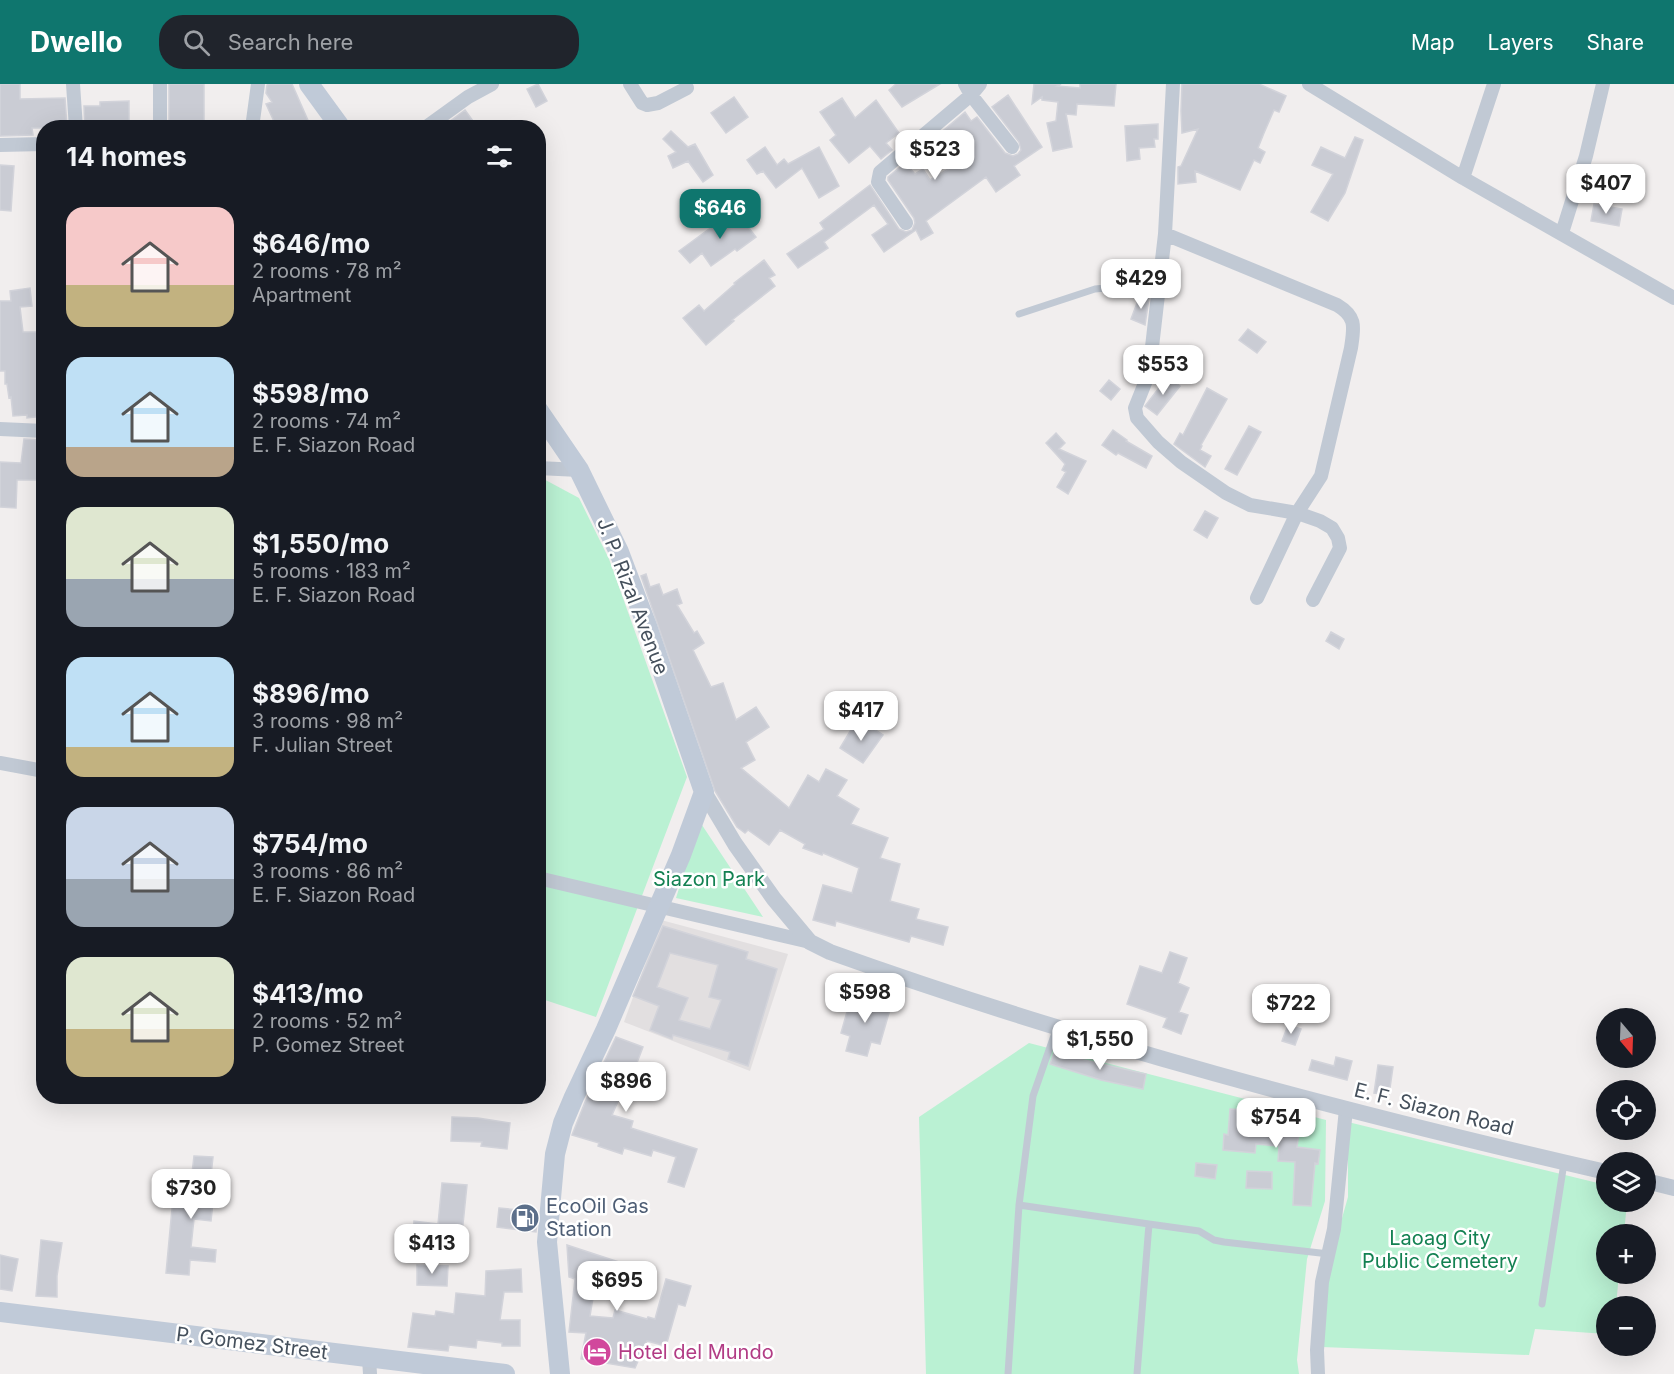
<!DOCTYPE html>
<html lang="en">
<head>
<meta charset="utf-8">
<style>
	:root { --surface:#171b24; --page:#20242c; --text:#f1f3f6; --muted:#9ea1a6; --accent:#0f766e }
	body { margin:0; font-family:Inter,sans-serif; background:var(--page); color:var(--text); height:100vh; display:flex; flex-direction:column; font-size:22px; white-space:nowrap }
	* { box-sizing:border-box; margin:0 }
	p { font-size:20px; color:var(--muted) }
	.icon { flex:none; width:33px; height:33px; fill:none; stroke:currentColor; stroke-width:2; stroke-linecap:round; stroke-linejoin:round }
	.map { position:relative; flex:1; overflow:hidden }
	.details { position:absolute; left:36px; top:36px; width:510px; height:984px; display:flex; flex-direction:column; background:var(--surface); border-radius:24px; box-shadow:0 6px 24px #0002 }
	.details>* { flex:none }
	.needle { width:39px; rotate:161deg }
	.fabs { position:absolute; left:1596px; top:924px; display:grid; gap:12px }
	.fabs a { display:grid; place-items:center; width:60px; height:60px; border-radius:50%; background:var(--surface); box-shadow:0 6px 24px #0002; font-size:30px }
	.price { position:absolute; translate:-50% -51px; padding:0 14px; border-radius:12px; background:#fff; color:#222; font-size:20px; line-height:39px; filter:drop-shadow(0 2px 3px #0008) }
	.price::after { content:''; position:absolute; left:50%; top:36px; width:18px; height:14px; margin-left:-9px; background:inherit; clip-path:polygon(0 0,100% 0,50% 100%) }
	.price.selected { background:var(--accent); color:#fff }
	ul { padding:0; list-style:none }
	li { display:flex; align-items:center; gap:18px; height:150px; padding:0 30px }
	li span { display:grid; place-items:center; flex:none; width:168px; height:120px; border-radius:18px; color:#555 }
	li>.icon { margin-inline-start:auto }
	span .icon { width:72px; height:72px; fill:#fffc; stroke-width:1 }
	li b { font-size:26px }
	h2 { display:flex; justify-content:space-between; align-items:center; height:72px; padding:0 30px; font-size:26px }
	header { display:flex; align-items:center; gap:36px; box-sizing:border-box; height:84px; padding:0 30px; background:var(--accent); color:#fff }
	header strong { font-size:28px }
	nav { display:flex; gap:33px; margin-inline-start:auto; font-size:21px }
	.search { width:420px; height:54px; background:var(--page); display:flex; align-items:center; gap:15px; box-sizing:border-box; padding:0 21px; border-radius:24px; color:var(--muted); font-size:22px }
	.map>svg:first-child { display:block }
</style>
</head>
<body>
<header>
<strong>Dwello</strong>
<div class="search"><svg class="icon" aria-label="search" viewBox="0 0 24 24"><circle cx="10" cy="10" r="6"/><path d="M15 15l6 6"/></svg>Search here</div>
<nav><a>Map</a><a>Layers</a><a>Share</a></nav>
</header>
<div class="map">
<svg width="1674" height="1290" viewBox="0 0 1674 1290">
	<rect width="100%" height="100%" fill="#f1eeee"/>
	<path fill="#e2dfe0" d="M661 836 788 870 750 987 624 938Z"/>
	<path fill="#baf1d3" d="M538 392 579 414 609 475 687 693 596 933 539 914Z
		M700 738 763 833 676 814Z
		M1029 959 1326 1036 1325 1117 1307 1175 1297 1276 1299 1290H926L919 1033Z
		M1348 1038 1606 1101V1118H1627L1624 1150H1606V1190H1619L1616 1222H1606V1250L1535 1245 1529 1271 1322 1263 1329 1180 1348 1113Z"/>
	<path fill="#caccd4" stroke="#d2d3da" stroke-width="1.5" fill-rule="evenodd" d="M0 0H20V15L65 14 67 44H32L33 51 0 52Z
		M169 0H204V44H169Z
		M269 0H292L310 41 304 44H277L266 20 272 18 266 9 267 1Z
		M538 0 547 17 536 23 527 5Z
		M896 0H940L902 23 889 6Z
		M1034 0H1061L1057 2 1080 4V0H1116L1114 22 1077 20 1076 31 1066 30 1072 63 1053 67 1047 39 1056 37 1058 18 1042 16V13L1032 20Z
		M1182 0H1259L1286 12 1279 28 1274 26 1264 49 1258 64 1265 68 1260 79 1254 76 1240 106 1195 87 1196 98 1178 100V83L1181 82 1198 45 1182 49 1181 27Z
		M1008 11 1042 63 1014 82 1020 91 996 108 986 93 926 137 933 149 921 156 916 146 884 168 872 151 888 140 874 121 824 158 828 164 798 184 787 170 824 145 820 139 870 101 899 145 906 148 912 146 915 139 914 134 888 96V93L905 79 915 90 923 85 930 96 950 84 937 68 944 62 937 52 965 28 971 37 977 33 1005 69 1013 72 1018 70 1021 66 1019 58 992 23Z
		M734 13 748 33 726 49 711 29Z
		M842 14 855 34 876 16 899 49 886 59 892 66 881 75 870 62 849 79 830 56 836 51 820 28Z
		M129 17V44H85L84 22H100V18Z
		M465 26 478 44H441Z
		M1158 40V55H1154L1155 63 1139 64 1140 75 1127 77 1125 42Z
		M671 47 688 63 695 60 713 91 703 98 688 77 673 84 668 72 676 68 663 55Z
		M1355 53 1363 56 1345 109 1328 137 1311 128 1333 90 1312 81 1321 63 1345 74Z
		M765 63 777 81 784 75 788 80 819 63 839 102 819 114 802 84 776 104 763 87 757 90 747 76Z
		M0 81 14 82 11 127 0 126Z
		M1594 120 1622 125 1619 142 1591 137Z
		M735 126 756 153 737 167 735 165 711 182 702 169 690 179 679 167Z
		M764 176 775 191 769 194 775 202 732 236 734 237 706 261 683 234 699 221 704 227 735 200 734 199Z
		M30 204 32 222 20 223 23 248H44V307L41 308 44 332 27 334V331L13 332 11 313 9 314 7 300H5V287H0V217H11L10 207Z
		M1140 211 1149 214 1145 241 1131 235Z
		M1248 245 1266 258 1257 269 1239 256Z
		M1168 292 1180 302 1157 331 1145 322Z
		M1109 296 1120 305 1111 316 1100 307Z
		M1207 304 1227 315 1201 361 1202 362 1200 366 1211 372 1205 383 1174 360 1180 349 1183 351Z
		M1249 342 1261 348 1237 391 1225 385Z
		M1113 346 1127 356 1126 357 1152 372 1146 384 1118 369 1116 371 1102 361Z
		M1056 349 1065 359 1059 365 1086 377 1068 410 1057 403 1066 388 1062 386 1065 380 1046 359Z
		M24 355 44 356V378L38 377 37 396H17L16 424 0 423V378L21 379Z
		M1205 427 1218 434 1207 454 1194 446Z
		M646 490 650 503 659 500 663 511 677 505 682 519 677 521 694 549 697 547 704 559 693 566 711 603 723 599 736 636 756 623 769 643 746 658 755 676 741 684 789 724 808 691 819 698 826 685 847 696 837 712 859 725 851 740 888 754 880 774 900 780 890 817 919 825 916 835 948 843 943 861 911 852 909 858 836 837 835 842 813 836 823 801 852 809 859 784 823 769 822 771 803 764 805 760 780 746 769 761 748 746 745 749 737 743 715 707 641 492Z
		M1331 548 1344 555 1339 565 1326 557Z
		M855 639 868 647 871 643 883 651 863 679 840 664Z
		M663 842 748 868 746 875 777 885 748 982 728 975 730 968 673 951 672 955 650 946 659 922 633 912ZM670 869 718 881 709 913 721 916 710 945 679 936 688 914 657 903Z
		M1170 868 1187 874 1178 899 1189 904 1179 928 1188 931 1181 950 1163 943 1167 934 1127 920 1140 882 1162 889Z
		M852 910 891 922 880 960 871 958 867 972 846 967 850 952 841 949Z
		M1288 941 1301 945 1295 961 1282 957Z
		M616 953 643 963 632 992 653 999 649 1012 624 1004 612 1031 633 1037 631 1044 697 1065 684 1103 668 1098 676 1073 653 1066 651 1072 624 1064 622 1070 598 1062 599 1059 572 1051 585 1018Z
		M1054 969 1146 990 1143 1005 1101 996 1050 980Z
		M1336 973 1352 977 1347 996 1309 986 1312 976 1334 982Z
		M1378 981 1393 983 1389 1011 1374 1009Z
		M1230 1025 1257 1027 1255 1047 1281 1049 1283 1033 1301 1035 1297 1063 1320 1066 1318 1080 1315 1079 1311 1122 1293 1121 1295 1078 1278 1077 1279 1062 1256 1060 1255 1069 1223 1066 1224 1050 1228 1051Z
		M452 1033 478 1034 510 1039 507 1065 481 1062 482 1058 451 1057Z
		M194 1072 213 1073 209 1109H214L211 1137 194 1135 191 1163 216 1166 215 1178 190 1176 189 1191 166 1189 173 1114 189 1115Z
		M1196 1079 1217 1081 1215 1095 1195 1092Z
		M1247 1087 1272 1088V1105L1246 1104Z
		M442 1099 467 1101 462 1150 446 1149V1158L412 1156 414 1137 438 1140Z
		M499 1124 538 1128 536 1148 497 1143Z
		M41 1156 62 1159 57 1192V1213L36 1212Z
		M567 1161 631 1182 620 1208 599 1199 598 1203 595 1202 590 1232 613 1234 615 1226 647 1235 648 1233 655 1235 666 1195 691 1202 685 1222 678 1220 666 1262 647 1257 635 1284 581 1275 586 1249 569 1248 575 1195 569 1193Z
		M0 1171 18 1175 12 1207 0 1205Z
		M417 1181 448 1182 447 1202 417 1201Z
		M521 1185 522 1208H504L500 1236H520V1262H502V1259L477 1256 476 1264 449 1261 448 1267 408 1263 413 1229 435 1232 436 1227 454 1230 456 1209 485 1212 486 1187Z"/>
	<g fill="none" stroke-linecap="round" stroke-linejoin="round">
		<path stroke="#c1c9d4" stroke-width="7" d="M1019 230 1095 205 1160 199
			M1019 1121 1149 1140 1137 1290
			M1149 1140 1199 1147 1214 1156 1224 1158 1329 1170
			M1542 1220 1564 1079
			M1008 1290 1019 1121 1033 1012 1057 943"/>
		<path stroke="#c1c9d4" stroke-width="14" d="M73 0 76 44
			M160 0V44
			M630 0 642 19 647 21 658 19 687 4
			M965 0 971 11 1012 63
			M1173 0 1165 150 1149 289 1135 324 1137 334 1158 358 1181 378 1226 409 1250 421 1297 429 1320 437 1332 444 1338 454 1340 464 1313 516
			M1309 0 1463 94 1674 214
			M252 44 258 0
			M425 44 468 13 492 0
			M0 61 44 60
			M1463 94 1494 0
			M906 139 878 98 880 88 971 11 980 0
			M1562 149 1586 72 1603 0
			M1165 150 1337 221C1357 233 1354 243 1351 264L1321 392 1297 429 1257 514
			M0 345 44 347
			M538 384 579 386
			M0 679 44 687
			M538 794 810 858
			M369 1274 370 1290
			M1318 1290 1317 1266 1322 1198 1334 1145 1346 1025"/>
		<path stroke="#c1c9d4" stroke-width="16" d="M704 708 735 760 774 815 810 858 830 868C1084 959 1344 1028 1606 1088
			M1646 1097 1674 1104"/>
		<path stroke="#c0cad8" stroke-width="20" d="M309 0 341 44
			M538 326 579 386 619 468 647 542 704 708 681 771 606 945 574 1013 563 1039 555 1070 547 1158 560 1290
			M0 1228 505 1290"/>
	</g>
	<defs>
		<g id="fuel-disc" transform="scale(1.5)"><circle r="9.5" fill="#5c6f8a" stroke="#fff"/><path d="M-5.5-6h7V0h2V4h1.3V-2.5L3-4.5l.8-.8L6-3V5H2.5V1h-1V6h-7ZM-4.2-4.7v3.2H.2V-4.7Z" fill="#fff"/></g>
		<g id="hotel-disc" transform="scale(1.5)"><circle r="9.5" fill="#d1479c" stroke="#fff"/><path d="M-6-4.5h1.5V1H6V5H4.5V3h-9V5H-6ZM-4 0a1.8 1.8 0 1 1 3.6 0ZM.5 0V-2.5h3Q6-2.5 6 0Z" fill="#fff"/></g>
	</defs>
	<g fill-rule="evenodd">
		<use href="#fuel-disc" x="525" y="1134"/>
		<use href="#hotel-disc" x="597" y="1268"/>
	</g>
	<g text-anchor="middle" stroke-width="5" stroke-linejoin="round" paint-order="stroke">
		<g font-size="20" fill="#45505c" stroke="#fff">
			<text transform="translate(633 512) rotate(69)" y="7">J. P. Rizal Avenue</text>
			<text transform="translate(1434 1025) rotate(14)" y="7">E. F. Siazon Road</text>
			<text transform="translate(252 1259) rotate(7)" y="7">P. Gomez Street</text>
		</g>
		<g font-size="20" fill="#138152" stroke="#fff">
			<text x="709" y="802">Siazon Park</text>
			<text x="1440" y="1161">Laoag City<tspan x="1440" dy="23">Public Cemetery</tspan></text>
		</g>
		<g font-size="20" fill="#4e5e75" stroke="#fff" text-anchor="start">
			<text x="546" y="1129">EcoOil Gas<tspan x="546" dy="23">Station</tspan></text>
		</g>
		<g font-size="20" fill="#b23c85" stroke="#fff" text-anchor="start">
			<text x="618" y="1275">Hotel del Mundo</text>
		</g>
	</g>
</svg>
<div class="fabs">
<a><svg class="needle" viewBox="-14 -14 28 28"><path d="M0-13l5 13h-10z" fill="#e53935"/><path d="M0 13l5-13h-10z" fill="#9ea1a6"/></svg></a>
<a><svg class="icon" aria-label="locate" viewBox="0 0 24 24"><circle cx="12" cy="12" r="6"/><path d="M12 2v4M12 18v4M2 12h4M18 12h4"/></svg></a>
<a><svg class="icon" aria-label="layers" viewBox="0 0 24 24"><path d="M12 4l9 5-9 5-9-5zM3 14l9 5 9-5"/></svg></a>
<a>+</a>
<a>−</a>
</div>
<b class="price" style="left:935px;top:97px">$523</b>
<b class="price" style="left:1606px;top:131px">$407</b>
<b class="price selected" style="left:720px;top:156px">$646</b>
<b class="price" style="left:1141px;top:226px">$429</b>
<b class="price" style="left:1163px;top:312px">$553</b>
<b class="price" style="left:861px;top:658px">$417</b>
<b class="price" style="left:865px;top:940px">$598</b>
<b class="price" style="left:1291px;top:951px">$722</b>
<b class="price" style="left:1100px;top:987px">$1,550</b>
<b class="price" style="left:626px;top:1029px">$896</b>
<b class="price" style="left:1276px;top:1065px">$754</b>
<b class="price" style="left:191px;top:1136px">$730</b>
<b class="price" style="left:432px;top:1191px">$413</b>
<b class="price" style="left:617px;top:1228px">$695</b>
<section class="details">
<h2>14 homes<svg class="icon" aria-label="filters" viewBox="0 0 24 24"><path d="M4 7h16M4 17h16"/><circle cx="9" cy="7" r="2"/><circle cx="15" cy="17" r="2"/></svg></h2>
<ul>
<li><span style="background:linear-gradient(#f6c9c9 65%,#c2b280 0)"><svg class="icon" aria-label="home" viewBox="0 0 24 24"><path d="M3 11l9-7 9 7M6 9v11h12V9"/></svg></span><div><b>$646/mo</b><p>2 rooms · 78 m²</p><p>Apartment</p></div></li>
<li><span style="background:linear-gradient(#bfe0f5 75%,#b9a48a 0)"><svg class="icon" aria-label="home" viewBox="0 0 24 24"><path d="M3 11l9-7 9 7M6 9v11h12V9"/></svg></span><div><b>$598/mo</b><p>2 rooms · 74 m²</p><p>E. F. Siazon Road</p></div></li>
<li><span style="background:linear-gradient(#dfe7d0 60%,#9aa5b1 0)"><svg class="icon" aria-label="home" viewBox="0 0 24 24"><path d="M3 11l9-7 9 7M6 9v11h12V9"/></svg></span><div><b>$1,550/mo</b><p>5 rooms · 183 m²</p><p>E. F. Siazon Road</p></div></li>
<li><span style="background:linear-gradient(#bfe0f5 75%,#c2b280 0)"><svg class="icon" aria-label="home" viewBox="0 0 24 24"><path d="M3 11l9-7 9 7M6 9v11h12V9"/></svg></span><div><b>$896/mo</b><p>3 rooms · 98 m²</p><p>F. Julian Street</p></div></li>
<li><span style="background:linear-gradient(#c9d6e8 60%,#9aa5b1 0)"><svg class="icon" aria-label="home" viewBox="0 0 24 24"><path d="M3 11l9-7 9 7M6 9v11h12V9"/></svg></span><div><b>$754/mo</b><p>3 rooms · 86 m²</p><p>E. F. Siazon Road</p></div></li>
<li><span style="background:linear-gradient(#dfe7d0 60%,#c2b280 0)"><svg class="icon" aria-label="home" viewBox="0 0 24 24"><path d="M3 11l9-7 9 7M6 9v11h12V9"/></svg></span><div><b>$413/mo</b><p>2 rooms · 52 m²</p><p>P. Gomez Street</p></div></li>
</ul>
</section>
</div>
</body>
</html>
